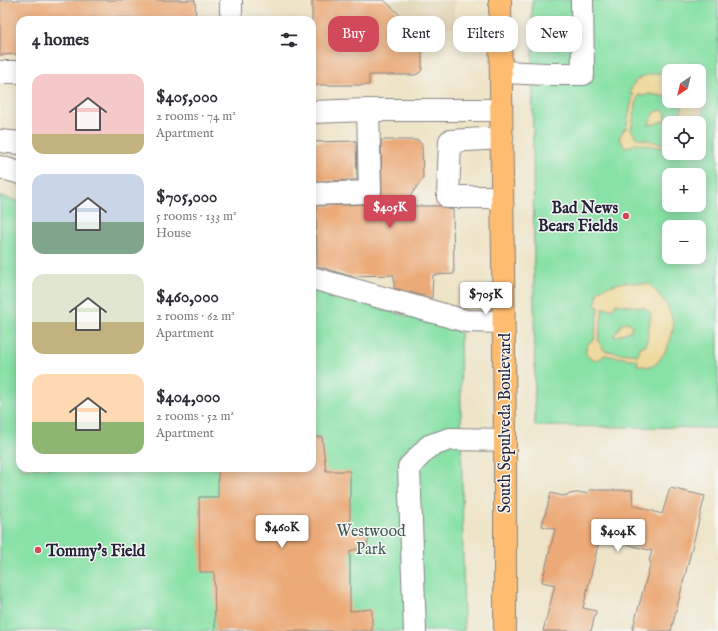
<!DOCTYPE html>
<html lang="en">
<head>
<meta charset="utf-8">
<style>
	:root { --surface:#fff; --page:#f7f7f7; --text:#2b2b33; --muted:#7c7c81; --accent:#d1495b }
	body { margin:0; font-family:"IM FELL English",serif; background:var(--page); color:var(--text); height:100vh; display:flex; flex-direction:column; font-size:15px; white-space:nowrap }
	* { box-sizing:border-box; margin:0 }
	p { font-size:13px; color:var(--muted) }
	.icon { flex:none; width:22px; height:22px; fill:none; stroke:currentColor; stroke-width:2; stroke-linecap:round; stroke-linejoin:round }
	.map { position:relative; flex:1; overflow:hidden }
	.panel { position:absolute; left:16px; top:16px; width:300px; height:456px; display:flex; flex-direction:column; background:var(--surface); border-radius:12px; box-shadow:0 2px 10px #0003 }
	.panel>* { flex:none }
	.top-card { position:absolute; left:328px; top:16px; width:330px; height:36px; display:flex; gap:8px }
	.needle { width:26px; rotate:215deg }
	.tools { position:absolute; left:662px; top:64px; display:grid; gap:8px }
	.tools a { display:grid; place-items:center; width:44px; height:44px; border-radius:8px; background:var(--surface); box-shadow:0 2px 10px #0003; font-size:20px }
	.price { position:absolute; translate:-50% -34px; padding:0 9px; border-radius:4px; background:#fff; color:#222; font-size:13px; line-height:26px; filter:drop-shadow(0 1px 2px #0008) }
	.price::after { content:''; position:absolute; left:50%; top:24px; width:12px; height:9px; margin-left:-6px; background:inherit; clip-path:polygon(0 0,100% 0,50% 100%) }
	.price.selected { background:var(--accent); color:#fff }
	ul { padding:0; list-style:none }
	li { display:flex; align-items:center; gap:12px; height:100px; padding:0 16px }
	li span { display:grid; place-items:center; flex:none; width:112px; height:80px; border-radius:12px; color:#555 }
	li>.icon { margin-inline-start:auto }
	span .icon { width:48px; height:48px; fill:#fffc; stroke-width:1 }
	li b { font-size:17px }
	h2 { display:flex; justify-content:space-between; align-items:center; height:48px; padding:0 16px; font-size:17px }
	.tag { padding:0 14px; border-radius:12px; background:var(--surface); box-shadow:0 2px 10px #0003; font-size:14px; line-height:36px }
	.tag.selected { background:var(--accent); color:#fff }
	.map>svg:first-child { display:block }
</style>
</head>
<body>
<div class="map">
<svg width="718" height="631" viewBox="0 0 718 631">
	<rect width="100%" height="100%" fill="#f6f6f2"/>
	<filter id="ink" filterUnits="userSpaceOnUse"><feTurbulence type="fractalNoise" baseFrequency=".025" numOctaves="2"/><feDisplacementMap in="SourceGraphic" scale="8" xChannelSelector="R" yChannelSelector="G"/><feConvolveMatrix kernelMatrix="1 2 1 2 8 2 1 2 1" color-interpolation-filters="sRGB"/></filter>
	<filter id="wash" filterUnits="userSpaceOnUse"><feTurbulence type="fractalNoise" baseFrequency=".012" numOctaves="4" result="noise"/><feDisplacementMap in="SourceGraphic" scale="16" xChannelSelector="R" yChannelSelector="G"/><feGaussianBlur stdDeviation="0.9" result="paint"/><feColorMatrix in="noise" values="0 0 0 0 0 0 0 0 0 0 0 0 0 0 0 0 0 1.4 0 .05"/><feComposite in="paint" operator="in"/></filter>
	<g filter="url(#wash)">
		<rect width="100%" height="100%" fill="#eee4c8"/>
		<path fill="#e2d6b7" d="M358 0H454V27L359 29Z"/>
		<path fill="#88e1a6" stroke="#558270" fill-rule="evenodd" d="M532 0H718V428L535 426ZM669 71H699V101H669ZM669 123H699V153H669ZM669 175H699V205H669ZM669 227H699V257H669Z
			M0 196 20 202V468H312V288L460 332 464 631H0Z"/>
		<path fill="#eeda9e" stroke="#887e6c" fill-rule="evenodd" d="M661 73 669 74V97L649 94 644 96 638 95 631 130 637 138 669 145V149L636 143 631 146 625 147 619 138 624 129H626L633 95 630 93C634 76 645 75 661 73Z
			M699 97C704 109 704 120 699 132V123H679L683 103 682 101H699Z
			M662 110 666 114 665 120 658 123 648 125 655 112Z
			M624 282 649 284C660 295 671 307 673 323 675 335 662 364 650 367 646 367 641 365 637 365L638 360 604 355C600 362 590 361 586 354 585 348 587 342 594 340L599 307 595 306 598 291 605 287ZM616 304 646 308 651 314 646 345 640 347 638 355 605 351 598 341 603 308 612 309Z
			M627 322 630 323 632 326 631 330 615 337 614 335 623 323Z"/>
		<g id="blocks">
			<path fill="#ebaa78" d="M0 0H195L196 19 108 18 20 20V54L0 55Z
				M312 0H384L420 34 422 39V70L419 73 415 75H369V85H312Z
				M381 140H418L422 145 423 178 403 206H440L448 209 453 210 454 274 433 275 432 298 394 288V275L350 276 317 266 316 206 370 204 377 202 381 198 382 192Z
				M356 141 357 180 312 181V142Z
				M312 437H322L326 471H350V528L366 533 369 540 366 546 350 551V611L372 609V631H215L214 572H200L199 497H218V468H312Z
				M670 488 705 496 671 631H632L651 562 649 561 652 551 600 537 583 608 596 611 591 631H543L555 585 542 582 555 529 542 526 551 493 562 496 575 493H588L589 490H632L633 505 662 514Z"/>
		</g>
	</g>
	<g filter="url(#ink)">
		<use href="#blocks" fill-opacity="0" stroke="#888382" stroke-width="1"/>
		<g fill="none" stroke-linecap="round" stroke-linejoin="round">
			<g stroke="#888382" stroke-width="24">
				<path id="minor" d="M231 0V11
					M0 72H20
					M501 72 546 74H583L582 0
					M312 112 368 110
					M0 141 20 143
					M0 167 20 173
					M312 194 370 192 368 110H501
					M501 197H448L450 141 502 138
					M312 278 466 321 503 322
					M415 631 409 467 429 446 450 439 505 440"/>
			</g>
			<g stroke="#888382" stroke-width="24">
				<path id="major" d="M500 0 505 440V631"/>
			</g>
			<use href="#minor" stroke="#fff" stroke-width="22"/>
			<use href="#major" stroke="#fdbc70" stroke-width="22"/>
		</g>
	</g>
	<g fill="#d1495b" stroke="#f6f6f2" stroke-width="1.5">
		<circle cx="626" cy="216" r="4"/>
		<circle cx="38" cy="550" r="4"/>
	</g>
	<g text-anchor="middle" stroke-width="3" stroke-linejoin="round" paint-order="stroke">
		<g font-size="16" font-weight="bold" fill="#22223b" stroke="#f6f6f2" text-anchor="end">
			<text x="618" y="213">Bad News<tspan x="618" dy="18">Bears Fields</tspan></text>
			<text x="46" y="556" text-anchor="start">Tommy's Field</text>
		</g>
		<g font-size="16" fill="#22223b" stroke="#f6f6f2">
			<text transform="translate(504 423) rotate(-90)" y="6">South Sepulveda Boulevard</text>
		</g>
		<g font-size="16" fill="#415b5b" stroke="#f6f6f2">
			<text x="371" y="536">Westwood<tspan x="371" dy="18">Park</tspan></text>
		</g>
	</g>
</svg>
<div class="tools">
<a><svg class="needle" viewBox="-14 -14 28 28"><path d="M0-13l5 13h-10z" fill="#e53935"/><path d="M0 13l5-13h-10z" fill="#7c7c81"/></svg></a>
<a><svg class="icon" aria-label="locate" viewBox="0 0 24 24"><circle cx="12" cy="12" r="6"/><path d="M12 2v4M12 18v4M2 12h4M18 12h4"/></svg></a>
<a>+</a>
<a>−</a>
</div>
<b class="price selected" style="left:390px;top:229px">$405K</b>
<b class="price" style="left:486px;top:316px">$705K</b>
<b class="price" style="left:282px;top:549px">$460K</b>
<b class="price" style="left:618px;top:553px">$404K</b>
<div class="top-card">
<a class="tag selected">Buy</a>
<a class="tag">Rent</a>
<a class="tag">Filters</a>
<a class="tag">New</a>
</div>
<section class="panel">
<h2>4 homes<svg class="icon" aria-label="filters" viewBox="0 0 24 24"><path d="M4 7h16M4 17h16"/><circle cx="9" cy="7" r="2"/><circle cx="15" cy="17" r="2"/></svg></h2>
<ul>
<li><span style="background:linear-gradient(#f6c9c9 75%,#c2b280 0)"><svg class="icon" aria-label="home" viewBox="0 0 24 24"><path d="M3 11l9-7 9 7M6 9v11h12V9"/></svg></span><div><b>$405,000</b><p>2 rooms · 74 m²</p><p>Apartment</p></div></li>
<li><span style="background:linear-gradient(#c9d6e8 60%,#7fa58c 0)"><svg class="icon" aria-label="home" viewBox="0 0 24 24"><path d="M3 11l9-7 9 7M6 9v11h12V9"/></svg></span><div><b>$705,000</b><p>5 rooms · 133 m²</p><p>House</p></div></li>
<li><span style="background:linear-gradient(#dfe7d0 60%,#c2b280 0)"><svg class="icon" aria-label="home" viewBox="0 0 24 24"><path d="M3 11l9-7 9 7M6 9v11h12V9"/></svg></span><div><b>$460,000</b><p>2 rooms · 62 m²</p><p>Apartment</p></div></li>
<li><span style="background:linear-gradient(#ffd9b3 60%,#8fb573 0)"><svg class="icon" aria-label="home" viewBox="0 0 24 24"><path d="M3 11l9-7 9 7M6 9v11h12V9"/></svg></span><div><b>$404,000</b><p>2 rooms · 52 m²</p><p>Apartment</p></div></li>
</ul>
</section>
</div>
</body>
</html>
